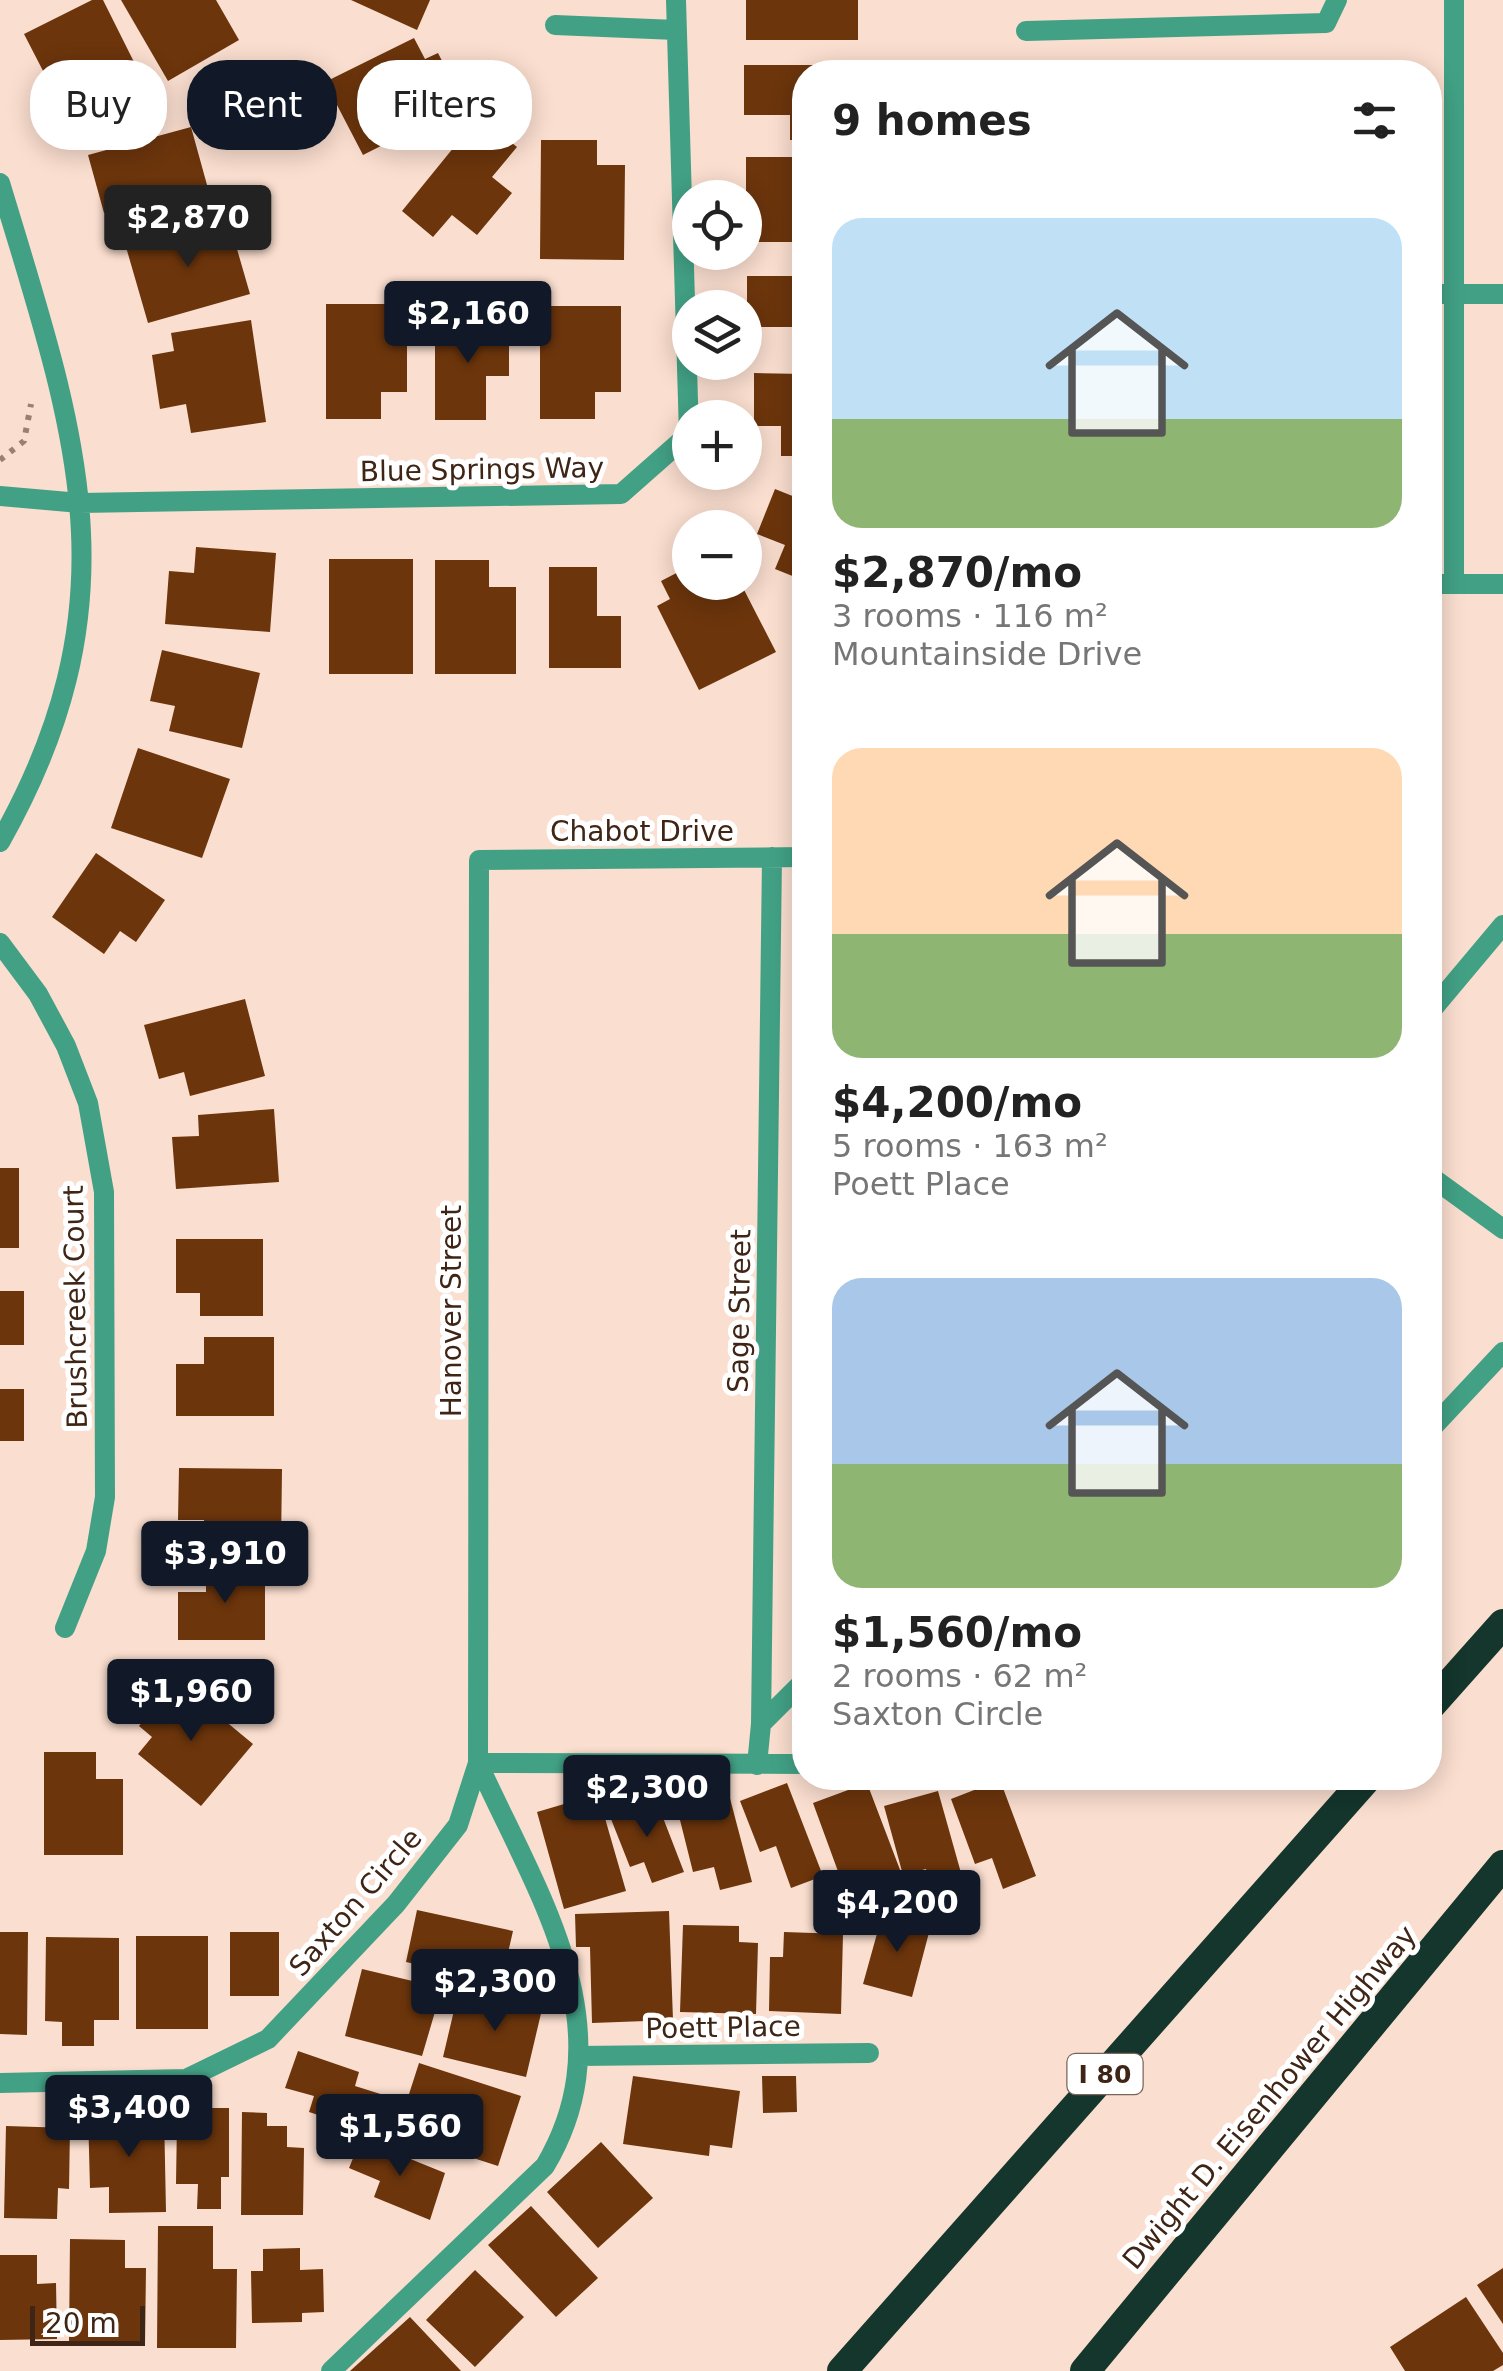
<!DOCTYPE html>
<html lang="en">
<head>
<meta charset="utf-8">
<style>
	:root { --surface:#fff; --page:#f6f6f6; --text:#222; --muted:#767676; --accent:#111827 }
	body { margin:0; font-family:"DejaVu Sans",sans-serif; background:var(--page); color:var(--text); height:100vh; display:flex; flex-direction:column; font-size:38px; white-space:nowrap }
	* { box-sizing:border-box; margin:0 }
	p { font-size:32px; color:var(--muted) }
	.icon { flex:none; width:55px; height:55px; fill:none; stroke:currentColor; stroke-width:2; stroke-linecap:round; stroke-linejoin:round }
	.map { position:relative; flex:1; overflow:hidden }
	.side { position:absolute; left:792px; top:60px; width:650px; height:1730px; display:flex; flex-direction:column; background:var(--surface); border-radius:40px; box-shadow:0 5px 25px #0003 }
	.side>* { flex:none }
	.banner { position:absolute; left:30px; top:60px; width:612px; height:90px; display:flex; gap:20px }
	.tools { position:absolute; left:672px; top:180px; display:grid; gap:20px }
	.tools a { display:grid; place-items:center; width:90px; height:90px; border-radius:50%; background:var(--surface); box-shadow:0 5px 25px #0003; font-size:50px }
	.scale { position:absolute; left:30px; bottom:25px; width:115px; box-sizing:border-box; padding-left:10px; border:5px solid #3f2515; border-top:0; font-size:28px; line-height:35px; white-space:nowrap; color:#3f2515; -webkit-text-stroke:8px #fff; paint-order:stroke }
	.price { position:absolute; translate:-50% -85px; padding:0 22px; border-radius:10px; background:var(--accent); color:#fff; font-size:32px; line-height:65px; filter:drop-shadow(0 2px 5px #0008) }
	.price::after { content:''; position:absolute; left:50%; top:60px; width:30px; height:22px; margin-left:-15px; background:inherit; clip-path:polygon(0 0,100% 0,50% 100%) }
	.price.active { background:#222; color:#fff }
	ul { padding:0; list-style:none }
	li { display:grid; align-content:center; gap:20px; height:530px; padding:0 40px }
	li span { display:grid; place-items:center; height:310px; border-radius:30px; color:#555 }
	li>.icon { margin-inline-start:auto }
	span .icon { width:180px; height:180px; fill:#fffc; stroke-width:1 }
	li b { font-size:42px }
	h2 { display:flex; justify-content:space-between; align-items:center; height:120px; padding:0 40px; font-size:42px }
	.pill { padding:0 35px; border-radius:40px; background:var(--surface); box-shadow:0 5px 25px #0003; font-size:35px; line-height:90px }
	.pill.active { background:var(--accent); color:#fff }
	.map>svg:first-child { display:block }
</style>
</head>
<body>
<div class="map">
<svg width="1503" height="2371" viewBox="0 0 1503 2371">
	<rect width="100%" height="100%" fill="#fadecf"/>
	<path fill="#6c350c" d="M92 0H103L145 84 95 109 83 85 57 98 24 34Z
		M121 0H216L239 40 168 81Z
		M351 0H430L417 30Z
		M746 0H858V40H746Z
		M414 38 425 59 438 53 464 104 363 155 325 82Z
		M744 65H846V72H805V140H790V115H744Z
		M459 110 468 117 473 111 517 147 492 177 512 193 477 235 452 215 433 237 402 211 454 147 439 134Z
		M191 127 212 203 137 223 132 205 104 213 88 155Z
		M541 140H597V165H625L624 260 540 259Z
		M746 157H805V242H746Z
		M228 218 250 294 148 323 126 247Z
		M747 276H805V351H793V327H747Z
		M326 304H407V392H381V419H326Z
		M540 306H621V392H595V419H540Z
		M251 320 266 422 191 433 186 404 160 409 152 355 174 351 171 333Z
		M435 320H509V376H486V420H435Z
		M754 373 805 374V456H781V426H754Z
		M775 489 805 501V581L775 569 785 545 757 534Z
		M196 547 276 553 270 632 165 624 169 571 194 573Z
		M329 559H413V674H329Z
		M435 560H489V587H516V674H435Z
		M690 566V582H740L776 652 699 690 657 606 670 599 661 581Z
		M549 567H597V616H621V668H549Z
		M162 650 260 673 242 748 169 731 175 706 150 701Z
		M138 748 230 779 202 858 111 828Z
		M96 853 165 900 136 942 120 931 104 954 52 917Z
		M245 999 265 1076 190 1096 184 1072 159 1079 144 1025Z
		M274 1109 279 1182 176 1189 172 1137 199 1136 198 1115Z
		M0 1168H19V1248H0Z
		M176 1239H263V1316H200V1293H176Z
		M0 1291H24V1345H0Z
		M204 1337H274V1416H176V1364H204Z
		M0 1389H24V1441H0Z
		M179 1468 282 1469 281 1546 204 1545V1520H178Z
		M206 1565H265V1640H178V1592H206Z
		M177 1681 253 1744 201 1806 138 1754 152 1737 139 1726Z
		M44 1752H96V1779H123V1855H44Z
		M1000 1780 1036 1876 1003 1889 992 1858 975 1864 951 1799Z
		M787 1783 823 1876 791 1888 776 1846 760 1852 740 1801Z
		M867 1783 902 1875 847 1896 813 1803Z
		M727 1787 752 1882 720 1890 714 1867 693 1872 675 1800Z
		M938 1791 963 1880 931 1889 926 1869 903 1875 884 1806Z
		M598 1794 626 1891 564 1909 537 1812Z
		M655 1797 684 1872 652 1883 644 1862 630 1867 609 1814Z
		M417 1910 513 1931 501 1983 406 1962Z
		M669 1911 673 2020 592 2023 590 1947H576L575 1914Z
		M883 1912 931 1925 912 1997 863 1984Z
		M683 1925 739 1926V1942L758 1943 756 2014 680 2012Z
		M0 1932H28L27 2035 0 2034Z
		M230 1932H279V1996H230Z
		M784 1932 843 1934 841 2014 769 2011 770 1957H783Z
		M136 1936H208V2029H136Z
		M46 1937 119 1938V2020H94V2046H62V2022L45 2021Z
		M362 1969 442 1988 422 2056 345 2036Z
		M484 1991 543 2005 526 2077 443 2057 456 2002 480 2007Z
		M298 2051 359 2072 355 2086 390 2097 377 2134 309 2112 314 2096 285 2088Z
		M419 2063 521 2096 498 2166 427 2143 432 2130 401 2119Z
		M633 2076 740 2091 732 2148 710 2145 709 2156 623 2144Z
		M762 2076H796L797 2112 763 2113Z
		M196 2108H229V2177H221V2209H197L198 2184H176L177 2121H195Z
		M164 2112 166 2212 109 2213V2187L90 2188 88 2113Z
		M242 2112 267 2113V2126H287V2147L304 2148 303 2215H241Z
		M6 2126 70 2128 69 2189 58 2188 57 2219 4 2218Z
		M361 2139 445 2173 430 2220 374 2197 380 2181 349 2168Z
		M601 2142 653 2198 598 2248 547 2192Z
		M531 2206 598 2278 556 2317 488 2245Z
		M158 2226H213V2269H237L236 2348H157Z
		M70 2239 125 2240V2268H146L145 2344 69 2343Z
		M300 2248V2270L323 2269 324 2312 302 2313V2322L252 2323 251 2271H263V2249Z
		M0 2255H37V2284L56 2283 57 2339 0 2340Z
		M1503 2268V2324L1477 2285Z
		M475 2270 524 2317 475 2367 426 2320Z
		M1466 2297 1503 2353V2365L1493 2371H1405L1390 2347Z
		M410 2317 461 2371H350Z"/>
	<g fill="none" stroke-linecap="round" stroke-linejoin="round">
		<path stroke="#9b8070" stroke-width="6" stroke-dasharray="5 8" stroke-linecap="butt" d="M0 460 24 441 31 404"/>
		<path stroke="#42a185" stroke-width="20" d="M1026 31 1326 23 1337 0"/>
		<path stroke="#42a185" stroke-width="20" d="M1454 0V584
			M555 25 676 30
			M0 183C75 431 138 598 0 842
			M1430 294H1503
			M0 496 80 503 621 494 689 434 676 0
			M1430 584H1503
			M0 943 38 994 66 1046 88 1103 104 1192 105 1497 96 1551 65 1628
			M1430 1012 1503 925
			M1430 1176 1503 1229
			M1430 1430 1503 1352
			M761 1724 805 1680
			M478 1763 805 1764
			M757 1765 761 1724 772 857
			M578 2056 869 2053
			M0 2083 186 2079 268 2039 396 1904 458 1825 478 1763 479 860 805 857
			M331 2371 545 2166C628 2026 537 1894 478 1763"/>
		<path stroke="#14362c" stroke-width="30" d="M1430 1706 1503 1624
			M842 2371 1367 1778
			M1085 2371 1503 1865"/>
	</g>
	<g text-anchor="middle" stroke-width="10" stroke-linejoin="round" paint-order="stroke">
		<rect fill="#fff" stroke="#79665b" stroke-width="2.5" x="1067.5" y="2054" width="75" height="40" rx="8"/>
		<g font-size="25" font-weight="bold" fill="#3f2515">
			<text x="1105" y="2083">I 80</text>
		</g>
		<g font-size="28" fill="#3f2515" stroke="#fff">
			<text transform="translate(482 469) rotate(-1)" y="10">Blue Springs Way</text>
			<text x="642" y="841">Chabot Drive</text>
			<text transform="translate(75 1307) rotate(-91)" y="10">Brushcreek Court</text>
			<text transform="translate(451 1311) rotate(-90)" y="10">Hanover Street</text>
			<text transform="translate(739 1311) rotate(-89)" y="10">Sage Street</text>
			<text transform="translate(355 1902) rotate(-49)" y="10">Saxton Circle</text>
			<text transform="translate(723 2027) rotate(-1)" y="10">Poett Place</text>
			<text transform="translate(1269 2097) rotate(-50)" y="10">Dwight D. Eisenhower Highway</text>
		</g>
	</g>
</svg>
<div class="tools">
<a><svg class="icon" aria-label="locate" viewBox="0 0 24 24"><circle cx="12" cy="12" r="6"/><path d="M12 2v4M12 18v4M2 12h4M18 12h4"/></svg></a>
<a><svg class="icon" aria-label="layers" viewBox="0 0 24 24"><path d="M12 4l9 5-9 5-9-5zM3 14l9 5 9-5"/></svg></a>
<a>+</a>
<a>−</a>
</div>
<div class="scale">20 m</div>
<b class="price active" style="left:188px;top:270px">$2,870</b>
<b class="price" style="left:468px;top:366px">$2,160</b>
<b class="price" style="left:225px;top:1606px">$3,910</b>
<b class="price" style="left:191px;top:1744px">$1,960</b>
<b class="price" style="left:647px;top:1840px">$2,300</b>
<b class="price" style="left:897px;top:1955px">$4,200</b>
<b class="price" style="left:495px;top:2034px">$2,300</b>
<b class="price" style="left:129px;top:2160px">$3,400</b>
<b class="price" style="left:400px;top:2179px">$1,560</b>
<div class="banner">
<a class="pill">Buy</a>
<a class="pill active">Rent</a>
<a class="pill">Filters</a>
</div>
<section class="side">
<h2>9 homes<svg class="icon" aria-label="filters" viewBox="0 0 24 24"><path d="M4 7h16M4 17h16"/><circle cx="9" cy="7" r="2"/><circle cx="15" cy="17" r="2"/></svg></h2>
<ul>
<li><span style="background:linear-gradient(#bfe0f5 65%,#8fb573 0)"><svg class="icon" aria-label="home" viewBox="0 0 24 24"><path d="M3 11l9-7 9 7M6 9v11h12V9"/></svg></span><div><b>$2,870/mo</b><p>3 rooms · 116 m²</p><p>Mountainside Drive</p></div></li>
<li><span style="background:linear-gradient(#ffd9b3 60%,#8fb573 0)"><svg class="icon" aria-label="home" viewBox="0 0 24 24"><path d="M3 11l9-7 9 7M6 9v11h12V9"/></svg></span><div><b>$4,200/mo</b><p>5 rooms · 163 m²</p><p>Poett Place</p></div></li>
<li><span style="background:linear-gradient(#a9c7e8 60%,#8fb573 0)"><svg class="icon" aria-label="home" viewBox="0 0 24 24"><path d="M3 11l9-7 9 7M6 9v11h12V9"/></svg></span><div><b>$1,560/mo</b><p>2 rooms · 62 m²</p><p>Saxton Circle</p></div></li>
</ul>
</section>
</div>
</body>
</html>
